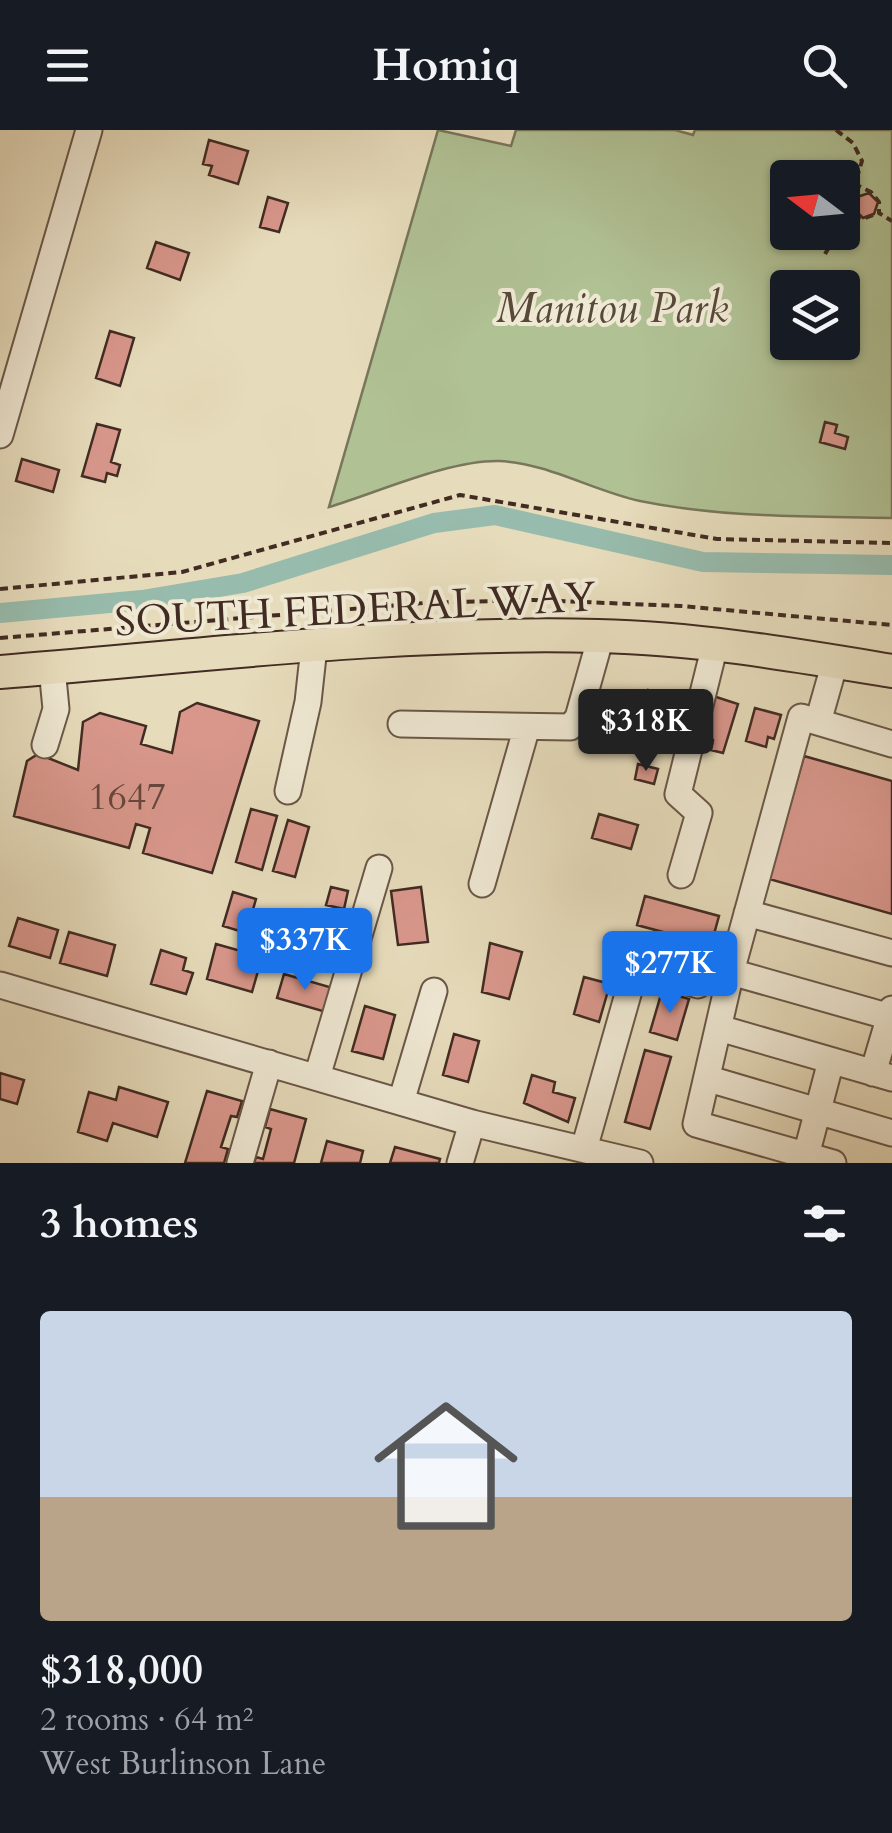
<!DOCTYPE html>
<html lang="en">
<head>
<meta charset="utf-8">
<style>
	:root { --surface:#171b24; --page:#20242c; --text:#f1f3f6; --muted:#9ea1a6; --line:#363941; --accent:#1a73e8 }
	body { margin:0; font-family:Cardo,serif; background:var(--page); color:var(--text); height:100vh; display:flex; flex-direction:column; font-size:38px; white-space:nowrap }
	* { box-sizing:border-box; margin:0 }
	p { font-size:32px; color:var(--muted) }
	.icon { flex:none; width:55px; height:55px; fill:none; stroke:currentColor; stroke-width:2; stroke-linecap:round; stroke-linejoin:round }
	.map { position:relative; height:1033px; overflow:hidden }
	.side { display:flex; flex-direction:column; background:var(--surface); flex:1 }
	.side>* { flex:none }
	.needle { width:65px; rotate:286deg }
	.fabs { position:absolute; left:770px; top:30px; display:grid; gap:20px }
	.fabs a { display:grid; place-items:center; width:90px; height:90px; border-radius:10px; background:var(--surface); box-shadow:0 2px 8px #0004; font-size:50px }
	.price { position:absolute; translate:-50% -85px; padding:0 22px; border-radius:10px; background:var(--accent); color:#fff; font-size:32px; line-height:65px; filter:drop-shadow(0 2px 5px #0008) }
	.price::after { content:''; position:absolute; left:50%; top:60px; width:30px; height:22px; margin-left:-15px; background:inherit; clip-path:polygon(0 0,100% 0,50% 100%) }
	.price.current { background:#222; color:#fff }
	ul { padding:0; list-style:none }
	li { display:grid; align-content:center; gap:20px; height:530px; padding:0 40px }
	li+li { border-top:2px solid var(--line) }
	li span { display:grid; place-items:center; height:310px; border-radius:10px; color:#555 }
	li>.icon { margin-inline-start:auto }
	span .icon { width:180px; height:180px; fill:#fffc; stroke-width:1 }
	li b { font-size:42px }
	h2 { display:flex; justify-content:space-between; align-items:center; height:120px; padding:0 40px; font-size:42px }
	header { display:flex; justify-content:space-between; align-items:center; height:130px; padding:0 40px; background:var(--surface); font-size:45px; font-weight:700 }
	.map>svg:first-child { display:block }
</style>
</head>
<body>
<header><svg class="icon" aria-label="menu" viewBox="0 0 24 24"><path d="M4 6h16M4 12h16M4 18h16"/></svg>Homiq<svg class="icon" aria-label="search" viewBox="0 0 24 24"><circle cx="10" cy="10" r="6"/><path d="M15 15l6 6"/></svg></header>
<div class="map">
<svg width="892" height="1033" viewBox="0 0 892 1033">
	<rect width="100%" height="100%" fill="#e6dbbb"/>
	<filter id="stains"><feTurbulence type="fractalNoise" baseFrequency=".002" numOctaves="4"/><feColorMatrix values="0 0 0 0 .2 0 0 0 0 .09 0 0 0 0 .02 0 0 0 .5 -.17"/></filter>
	<radialGradient id="worn" r=".72"><stop offset=".6" stop-color="#630" stop-opacity="0"/><stop offset="1" stop-color="#630" stop-opacity=".3"/></radialGradient>
	<path fill="#b0c194" stroke="#78765b" stroke-width="2.5" fill-rule="evenodd" d="M438 0 511 16 516 0H675L693 5 695 0H892V388C807 386 723 388 640 371 593 361 548 333 499 331 449 330 379 362 329 377ZM788 48H842V102H788ZM788 158H842V212H788Z"/>
	<g fill="none" stroke-linecap="round" stroke-linejoin="round">
		<path stroke="#97bbac" stroke-width="20" d="M0 483 142 470 243 453 434 393 495 385 703 432 892 435"/>
	</g>
	<path fill="#d9978c" stroke="#412b22" stroke-width="2.5" d="M209 10 248 21 238 54 209 45 212 36 203 34Z
		M869 63 878 72 874 84 863 88 854 79 857 67Z
		M268 67 288 73 279 102 260 97Z
		M156 112 189 123 180 150 147 138Z
		M110 201 134 208 120 256 96 248Z
		M825 292 837 295 835 303 848 307 845 319 820 312Z
		M97 294 120 300 111 332 120 335 117 346 107 343 105 352 82 346Z
		M22 329 59 340 53 362 16 351Z
		M648 560 679 569 668 610 639 602 641 591 625 587 629 573 644 577Z
		M710 565 738 574 723 623 711 620 713 610 698 605Z
		M197 573 259 591 212 743 143 723 150 698 136 694 129 718 14 686 27 631 38 624 78 640 83 592 100 583 146 596 141 614 172 623 180 582Z
		M755 578 781 585 774 609 768 607 766 617 746 611Z
		M804 626 892 651V784L769 749Z
		M638 634 658 639 654 654 635 649Z
		M251 679 277 686 262 740 236 732Z
		M599 684 638 695 631 719 592 708Z
		M288 690 309 697 295 747 273 741Z
		M331 757 348 761 344 779 326 775Z
		M421 757 428 812 398 815 391 761Z
		M233 762 256 769 246 803 223 796Z
		M645 766 719 786 711 815 637 795Z
		M18 788 58 800 50 828 9 816Z
		M69 802 115 815 107 846 60 833Z
		M490 813 522 822 509 869 482 862Z
		M216 814 262 827 252 862 207 849Z
		M161 820 186 828 183 840 193 843 186 864 151 854Z
		M284 844 333 858 326 882 277 868Z
		M584 847 610 854 599 892 574 884Z
		M662 861 689 869 677 910 650 902Z
		M365 876 395 885 383 929 352 921Z
		M454 904 479 911 468 952 443 945Z
		M645 920 671 927 650 999 625 992Z
		M0 943 24 950 17 974 0 969Z
		M532 945 555 952 553 962 575 968 568 992 524 973Z
		M119 957 168 972 157 1007 113 993 107 1011 78 1002 89 962 116 970Z
		M207 961 242 971 237 987 231 986 221 1017 228 1019 224 1033H185Z
		M270 979 306 989 294 1033H254L256 1027 263 1029 271 999 265 997Z
		M327 1011 363 1021 360 1033H321Z
		M395 1017 440 1029 439 1033H390Z"/>
	<g fill="none" stroke-linecap="round" stroke-linejoin="round">
		<g stroke="#6a5748" stroke-width="29">
			<path id="minor" d="M0 305 89 0
				M818 592 835 532
				M401 594 570 597 578 588 601 506
				M45 615 56 579 52 538
				M288 661 308 572 314 517
				M681 745 699 683 678 664 715 515
				M482 754 526 600
				M747 783 892 823
				M731 842 890 887
				M0 855 472 993 640 1033
				M719 898 892 948
				M873 943 892 879
				M317 947 379 738
				M709 949 892 1003
				M401 972 434 861
				M584 1019 636 836 698 855
				M240 1033 269 933
				M460 1033 472 993
				M804 1033 831 931
				M833 1033 696 994 731 842 801 587 892 614"/>
		</g>
		<g stroke="#412b22" stroke-width="36">
			<path id="major" d="M0 542C198 526 399 501 598 506 697 508 795 525 892 541"/>
		</g>
		<path stroke="#412b22" stroke-width="4" stroke-dasharray="8 5" stroke-linecap="butt" d="M836 0 853 13 862 31 842 96
			M842 48 871 62 879 72V83L892 91
			M842 79 862 89 879 83
			M825 124 838 102
			M0 459 182 442 460 365 717 409 892 413
			M0 508 424 473 533 470 681 476 892 495"/>
		<use href="#minor" stroke="#efe8d3" stroke-width="25"/>
		<use href="#major" stroke="#e6dbbb" stroke-width="32"/>
	</g>
	<g text-anchor="middle" stroke-width="8" stroke-linejoin="round" paint-order="stroke">
		<g font-size="38" fill="#67463c">
			<text x="127" y="679">1647</text>
		</g>
		<g font-size="42" font-style="italic" fill="#574939" stroke="#efe8d3">
			<text x="612" y="192">Manitou Park</text>
		</g>
		<g font-size="42" fill="#412b22" stroke="#efe8d3">
			<text transform="translate(355 478) rotate(-3)" y="15">SOUTH FEDERAL WAY</text>
		</g>
	</g>
	<rect width="100%" height="100%" filter="url(#stains)"/>
	<rect width="100%" height="100%" fill="url(#worn)"/>
</svg>
<div class="fabs">
<a><svg class="needle" viewBox="-14 -14 28 28"><path d="M0-13l5 13h-10z" fill="#e53935"/><path d="M0 13l5-13h-10z" fill="#9ea1a6"/></svg></a>
<a><svg class="icon" aria-label="layers" viewBox="0 0 24 24"><path d="M12 4l9 5-9 5-9-5zM3 14l9 5 9-5"/></svg></a>
</div>
<b class="price current" style="left:646px;top:644px">$318K</b>
<b class="price" style="left:305px;top:863px">$337K</b>
<b class="price" style="left:670px;top:886px">$277K</b>
</div>
<section class="side">
<h2>3 homes<svg class="icon" aria-label="filters" viewBox="0 0 24 24"><path d="M4 7h16M4 17h16"/><circle cx="9" cy="7" r="2"/><circle cx="15" cy="17" r="2"/></svg></h2>
<ul>
<li><span style="background:linear-gradient(#c9d6e8 60%,#b9a48a 0)"><svg class="icon" aria-label="home" viewBox="0 0 24 24"><path d="M3 11l9-7 9 7M6 9v11h12V9"/></svg></span><div><b>$318,000</b><p>2 rooms · 64 m²</p><p>West Burlinson Lane</p></div></li>
</ul>
</section>
</body>
</html>
